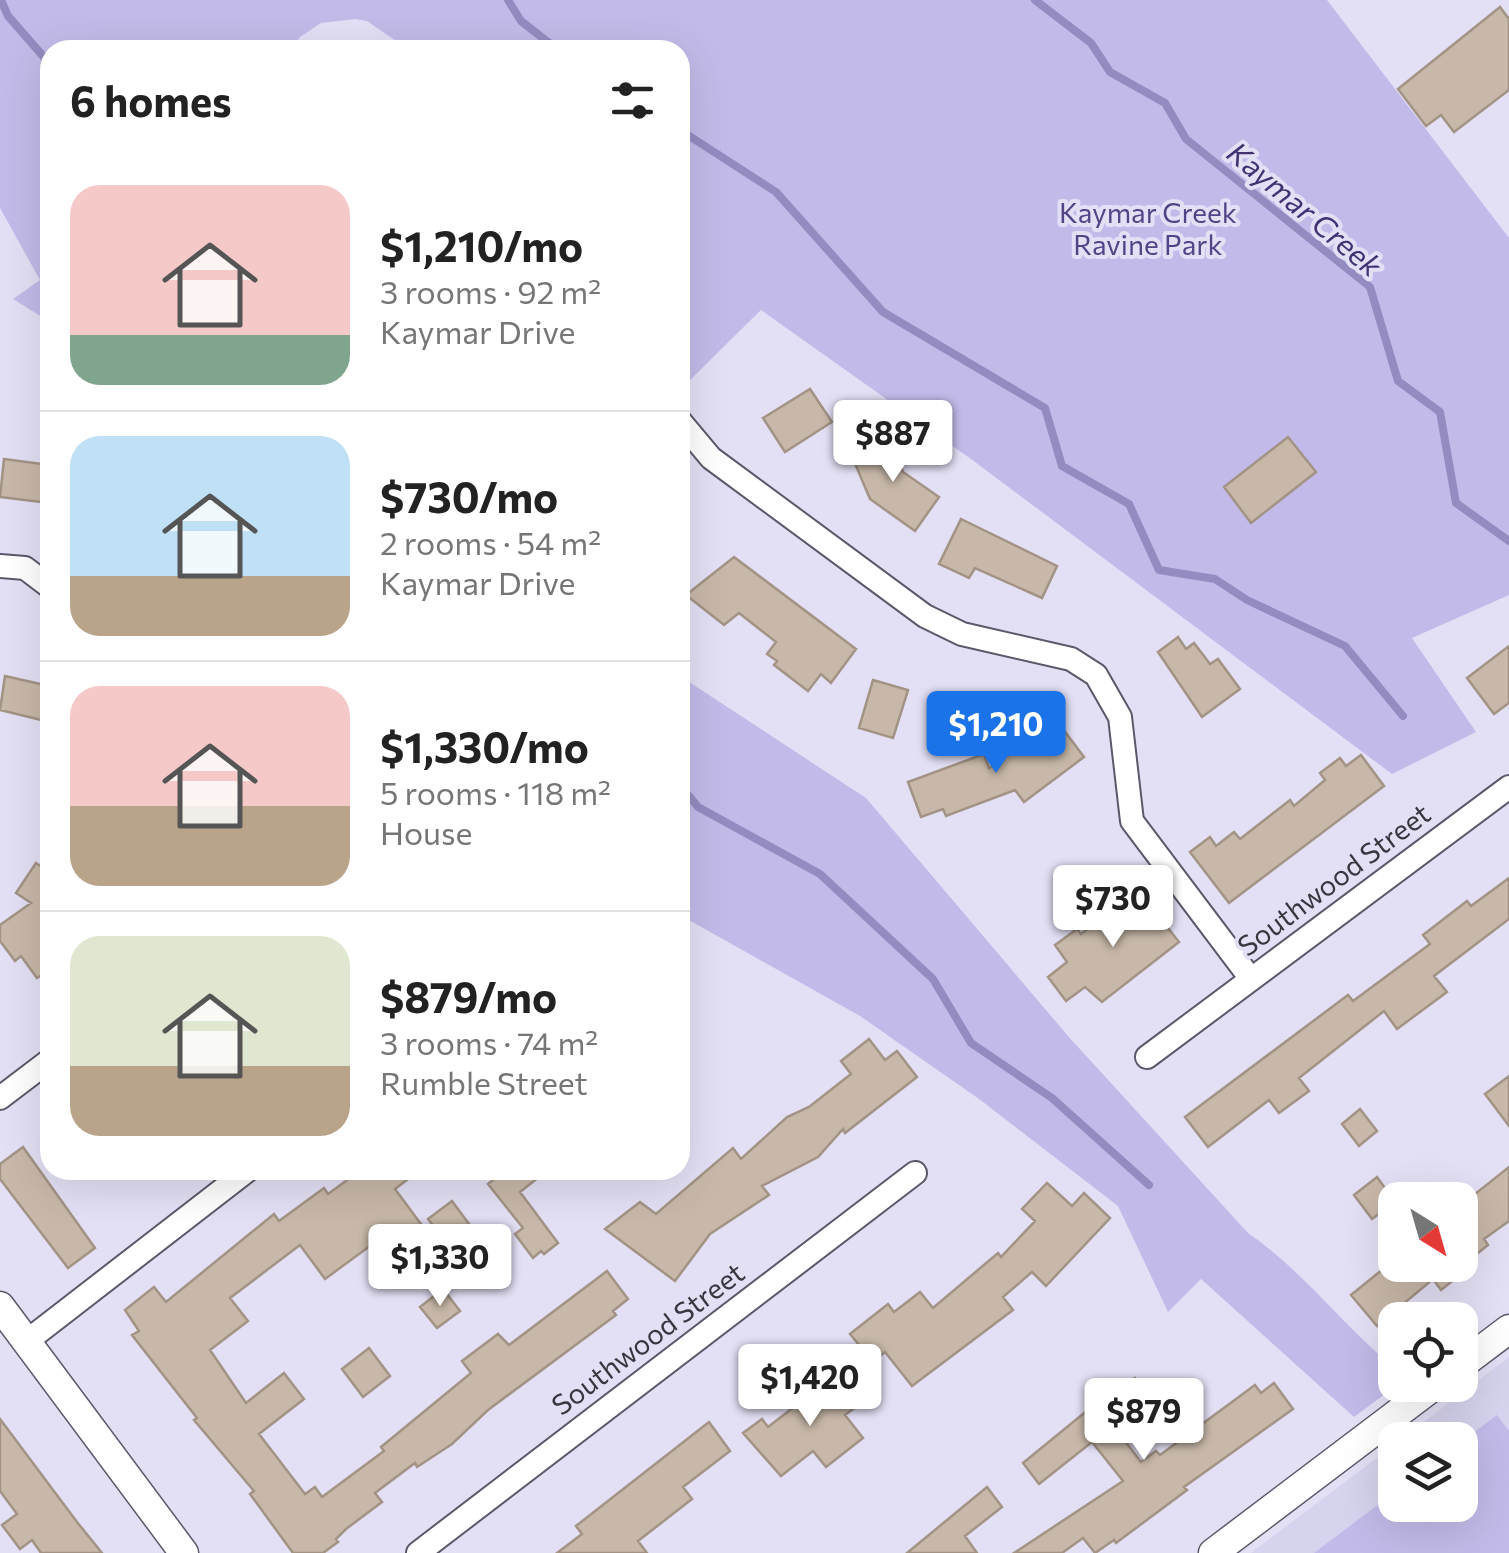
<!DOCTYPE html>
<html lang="en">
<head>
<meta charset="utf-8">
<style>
	:root { --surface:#fff; --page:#f6f6f6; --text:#222; --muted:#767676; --line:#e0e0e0; --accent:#1a73e8 }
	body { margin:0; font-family:Commissioner,sans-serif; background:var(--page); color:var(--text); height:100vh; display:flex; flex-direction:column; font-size:38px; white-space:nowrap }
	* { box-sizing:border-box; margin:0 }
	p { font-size:32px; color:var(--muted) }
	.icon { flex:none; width:55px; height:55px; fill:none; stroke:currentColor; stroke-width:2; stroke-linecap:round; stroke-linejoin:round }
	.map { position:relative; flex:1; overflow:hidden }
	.sheet { position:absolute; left:40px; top:40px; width:650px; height:1140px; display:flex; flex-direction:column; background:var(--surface); border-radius:30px; box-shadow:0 10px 40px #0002 }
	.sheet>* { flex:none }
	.needle { width:65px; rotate:143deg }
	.controls { position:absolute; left:1378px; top:1182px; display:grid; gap:20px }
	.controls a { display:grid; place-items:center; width:100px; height:100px; border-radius:20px; background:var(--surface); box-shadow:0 10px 40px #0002; font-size:50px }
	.price { position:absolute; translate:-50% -85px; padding:0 22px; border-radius:10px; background:#fff; color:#222; font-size:32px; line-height:65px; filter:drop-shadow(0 2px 5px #0008) }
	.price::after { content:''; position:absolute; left:50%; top:60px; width:30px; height:22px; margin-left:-15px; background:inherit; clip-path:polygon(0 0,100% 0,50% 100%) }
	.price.current { background:var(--accent); color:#fff }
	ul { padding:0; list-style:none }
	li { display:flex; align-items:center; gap:30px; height:250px; padding:0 30px }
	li+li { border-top:2px solid var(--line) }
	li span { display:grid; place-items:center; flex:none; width:280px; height:200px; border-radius:30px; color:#555 }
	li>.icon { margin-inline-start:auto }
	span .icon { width:120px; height:120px; fill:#fffc; stroke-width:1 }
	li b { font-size:42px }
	h2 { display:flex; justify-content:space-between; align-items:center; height:120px; padding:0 30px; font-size:42px }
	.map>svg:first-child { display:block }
</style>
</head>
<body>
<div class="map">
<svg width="1509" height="1553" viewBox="0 0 1509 1553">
	<rect width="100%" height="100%" fill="#e3e0f5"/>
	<path fill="#d6d3ee" d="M1509 1357V1553H1251L1395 1444V1505H1460V1440H1400Z"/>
	<path fill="#c2bbe9" d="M0 0H1327L1509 238V595L1412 638 1476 732 1392 774 971 459 761 310 689 381 687 377 680 384V50H409L367 21 355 19 321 23 300 37 292 50H50V322L13 299 40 280 0 208Z
		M680 676 866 798 1068 1036 1248 1233C1303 1271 1344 1326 1395 1369L1397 1385 1354 1417 1201 1279 1168 1312 1118 1206 979 1099 860 1016 680 915Z
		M1497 1415 1509 1431V1553H1314L1395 1492V1505H1460V1443Z"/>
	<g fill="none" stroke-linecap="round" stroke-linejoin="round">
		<path stroke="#948cc1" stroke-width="8" d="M1 0 8 16 50 64
			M508 0 521 21 558 50
			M1035 0 1091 43 1110 72 1165 103 1186 139 1370 287 1398 381 1440 412 1456 503 1509 541
			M680 130 776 192 883 312 1045 408 1062 466 1129 504 1159 570 1215 579 1247 600 1345 646 1403 716
			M680 785 698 807 820 874 933 979 971 1043 1052 1098 1149 1185"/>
	</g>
	<path fill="#c8b8a9" stroke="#a39385" stroke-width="2.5" d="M1500 7 1509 19V90L1454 132 1441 115 1426 126 1398 89Z
		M810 389 832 422 785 452 763 418Z
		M1288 437 1316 472 1251 523 1224 487Z
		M889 438 903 472 939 497 915 531 870 499 851 454Z
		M4 459 50 465V503L0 497Z
		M961 519 1057 566 1042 598 975 568 969 578 939 564Z
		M734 557 856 649 831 683 821 674 808 691 774 665 777 661 767 654 776 642 739 613 724 625 686 595Z
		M1178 637 1186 649 1194 643 1210 664 1218 659 1240 689 1202 717 1158 652Z
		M1509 646V703L1494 714 1467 678Z
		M5 676 49 686 41 720 0 710Z
		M873 680 908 690 893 738 859 728Z
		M1063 729 1084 757 1024 802 1015 790 946 816 943 809 921 817 908 782 984 754 989 768 1037 733 1045 743Z
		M1361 755 1384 786 1229 903 1190 852 1210 837 1216 846 1234 832 1240 839 1290 800 1294 806 1325 780 1320 773 1340 758 1346 766Z
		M36 863 50 872V969L37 978 21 956 15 961 0 941V925L31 903 16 893Z
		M1509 878V919L1434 976 1447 992 1397 1029 1384 1011 1299 1078 1309 1091 1279 1113 1269 1100 1208 1147 1185 1117 1348 995 1353 1001 1430 944 1423 935 1467 901 1471 906Z
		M1138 890 1179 942 1102 1002 1085 987 1066 1001 1048 977 1067 962 1055 945 1077 929 1081 934Z
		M869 1039 885 1060 897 1051 917 1077 845 1133 843 1129 818 1157 762 1186 769 1195 710 1234 675 1281 605 1229 640 1202 656 1214 733 1148 741 1159 787 1117 809 1107 851 1074 841 1061Z
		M1509 1076V1126L1485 1094Z
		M1360 1109 1377 1131 1359 1146 1342 1124Z
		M23 1147 95 1248 68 1268 0 1179V1164Z
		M1509 1167V1221L1484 1239 1488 1245 1463 1265H1473L1441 1290 1433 1279 1377 1326 1351 1295 1388 1265H1460V1206Z
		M361 1170H420L395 1189 432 1239 394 1268 374 1243 325 1279 300 1245 230 1298 248 1321 210 1350 246 1403 284 1373 304 1399 259 1434 305 1494 315 1487 322 1497 384 1451 381 1447 471 1373 462 1361 498 1334 509 1345 607 1271 628 1299 613 1311 616 1315 488 1410 452 1444 417 1467 415 1463 375 1493 382 1502 346 1529 336 1539 338 1542 323 1553H293L250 1494 254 1491 194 1420 197 1418 132 1335 139 1331 125 1310 154 1287 166 1302 274 1214 279 1221 324 1188 328 1194Z
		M505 1170H548L520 1192 558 1243 544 1254 541 1251 533 1258 515 1234 523 1228 488 1184Z
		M1377 1177 1395 1202 1372 1219 1354 1195Z
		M1047 1183 1072 1206 1084 1193 1110 1218 1046 1286 1032 1272 1003 1297 1013 1310 912 1386 885 1352 873 1362 850 1334 888 1304 894 1312 920 1292 933 1308 998 1253 1001 1257 1035 1221 1022 1209Z
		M452 1201 472 1228 448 1245 428 1219Z
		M443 1289 460 1311 437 1328 420 1307Z
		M369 1348 390 1376 363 1397 342 1369Z
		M838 1373 861 1403 845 1415 863 1438 826 1467 813 1451 781 1476 743 1433 762 1419 768 1427Z
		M1135 1378 1151 1398 1115 1428 1141 1462 1156 1451 1160 1455 1255 1385 1261 1393 1274 1383 1293 1409 1184 1487 1187 1490 1116 1543 1114 1540 1095 1553 1083 1538 1062 1553H1014L1123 1481 1092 1442 1039 1484 1023 1463 1094 1405 1096 1409Z
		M0 1419 77 1522 102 1553H41L32 1540 20 1549 2 1525 17 1514 0 1491Z
		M709 1422 730 1451 683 1487 692 1499 638 1541 647 1553H557L582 1534 576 1526Z
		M987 1487 1002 1507 965 1536 977 1553H907Z"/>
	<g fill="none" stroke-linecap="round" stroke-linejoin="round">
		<g stroke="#5a5869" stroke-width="26">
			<path id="minor" d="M680 421 711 458 925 616 962 634 1071 659 1096 675 1120 717 1132 821 1251 979
				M0 566 25 568 50 587
				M1147 1057 1509 787
				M0 1098 50 1060
				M27 1341 248 1170
				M418 1553 915 1173"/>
		</g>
		<g stroke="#5a5869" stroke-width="31">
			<path id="tertiary" d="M0 1306 184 1553
				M1460 1366 1509 1329
				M1213 1553 1435 1385"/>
		</g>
		<use href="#minor" stroke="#fff" stroke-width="22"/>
		<use href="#tertiary" stroke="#fff" stroke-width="28"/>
	</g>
	<g text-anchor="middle" stroke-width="8" stroke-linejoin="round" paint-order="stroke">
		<g font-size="28" fill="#534487" stroke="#e3e0f5">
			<text x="1148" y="223">Kaymar Creek<tspan x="1148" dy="32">Ravine Park</tspan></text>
		</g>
		<g font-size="28" fill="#38373f" stroke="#e3e0f5">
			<text transform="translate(1334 880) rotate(-37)" y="10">Southwood Street</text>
			<text transform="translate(648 1339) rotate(-37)" y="10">Southwood Street</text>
		</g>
		<g font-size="30" font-style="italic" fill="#423274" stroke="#e3e0f5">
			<text transform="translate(1304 210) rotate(40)" y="10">Kaymar Creek</text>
		</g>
	</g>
</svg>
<div class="controls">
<a><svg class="needle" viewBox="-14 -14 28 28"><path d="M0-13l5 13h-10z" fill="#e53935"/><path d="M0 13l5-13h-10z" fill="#767676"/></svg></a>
<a><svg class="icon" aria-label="locate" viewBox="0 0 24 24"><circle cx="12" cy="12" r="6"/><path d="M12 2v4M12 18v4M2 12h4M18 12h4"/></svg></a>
<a><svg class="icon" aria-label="layers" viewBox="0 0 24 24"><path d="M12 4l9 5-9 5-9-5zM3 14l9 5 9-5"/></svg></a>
</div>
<b class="price" style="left:893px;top:485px">$887</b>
<b class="price current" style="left:996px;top:776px">$1,210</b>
<b class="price" style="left:1113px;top:950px">$730</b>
<b class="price" style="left:440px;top:1309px">$1,330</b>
<b class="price" style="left:810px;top:1429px">$1,420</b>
<b class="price" style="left:1144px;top:1463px">$879</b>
<section class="sheet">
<h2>6 homes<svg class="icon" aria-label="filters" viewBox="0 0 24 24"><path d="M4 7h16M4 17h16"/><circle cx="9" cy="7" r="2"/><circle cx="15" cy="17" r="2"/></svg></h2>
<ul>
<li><span style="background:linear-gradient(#f6c9c9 75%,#7fa58c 0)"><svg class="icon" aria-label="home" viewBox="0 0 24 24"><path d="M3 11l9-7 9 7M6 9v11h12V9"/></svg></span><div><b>$1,210/mo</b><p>3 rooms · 92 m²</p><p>Kaymar Drive</p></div></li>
<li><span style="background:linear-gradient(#bfe0f5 70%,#b9a48a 0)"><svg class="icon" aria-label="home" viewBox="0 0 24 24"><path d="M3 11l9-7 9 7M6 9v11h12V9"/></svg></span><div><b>$730/mo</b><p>2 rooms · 54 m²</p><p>Kaymar Drive</p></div></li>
<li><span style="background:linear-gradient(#f6c9c9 60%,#b9a48a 0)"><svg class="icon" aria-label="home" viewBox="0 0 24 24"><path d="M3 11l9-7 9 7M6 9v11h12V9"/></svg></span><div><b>$1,330/mo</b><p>5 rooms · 118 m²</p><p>House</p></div></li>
<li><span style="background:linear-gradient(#dfe7d0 65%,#b9a48a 0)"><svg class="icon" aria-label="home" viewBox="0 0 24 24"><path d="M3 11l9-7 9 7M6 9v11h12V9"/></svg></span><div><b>$879/mo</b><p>3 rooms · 74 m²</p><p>Rumble Street</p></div></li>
</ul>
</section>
</div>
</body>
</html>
